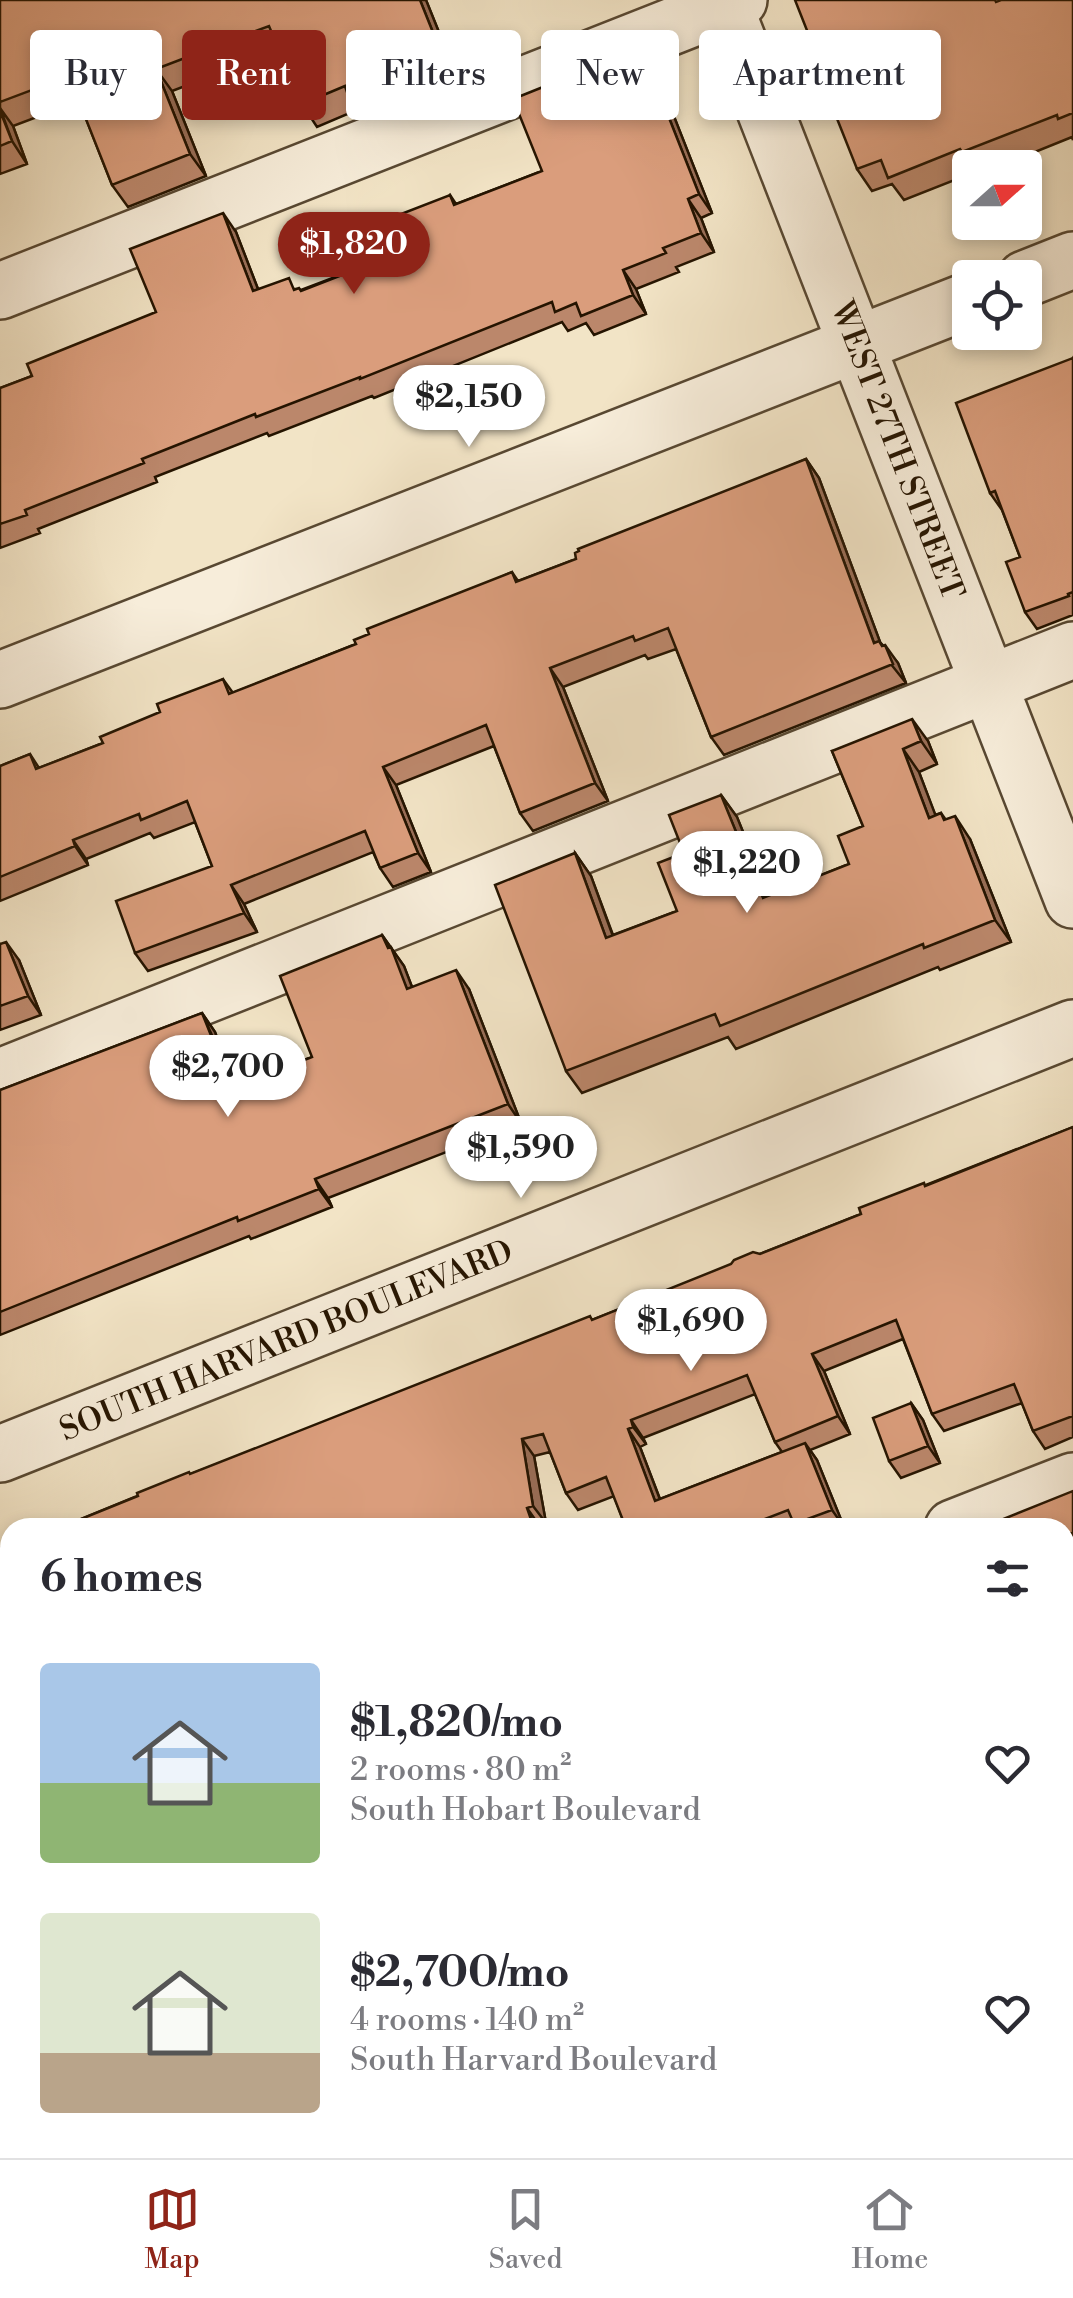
<!DOCTYPE html>
<html lang="en">
<head>
<meta charset="utf-8">
<style>
	:root { --surface:#fff; --page:#f7f7f7; --text:#2b2b33; --muted:#7c7c81; --line:#e1e1e2; --accent:#8f2418 }
	body { margin:0; font-family:"Libre Bodoni",serif; background:var(--page); color:var(--text); height:100vh; display:flex; flex-direction:column; font-size:38px; white-space:nowrap }
	* { box-sizing:border-box; margin:0 }
	p { font-size:32px; color:var(--muted) }
	.icon { flex:none; width:55px; height:55px; fill:none; stroke:currentColor; stroke-width:2; stroke-linecap:round; stroke-linejoin:round }
	.map { position:relative; flex:1; overflow:hidden }
	.sheet { position:absolute; left:0px; top:1518px; width:1075px; height:642px; display:flex; flex-direction:column; background:var(--surface); border-radius:30px 30px 0 0; box-shadow:0 5px 15px #0003 }
	.sheet>* { flex:none }
	.guide { position:absolute; left:30px; top:30px; width:1015px; height:90px; display:flex; gap:20px }
	.needle { width:65px; rotate:69deg }
	.tools { position:absolute; left:952px; top:150px; display:grid; gap:20px }
	.tools a { display:grid; place-items:center; width:90px; height:90px; border-radius:10px; background:var(--surface); box-shadow:0 5px 15px #0003; font-size:50px }
	.price { position:absolute; translate:-50% -85px; padding:0 22px; border-radius:35px; background:#fff; color:#222; font-size:32px; line-height:65px; filter:drop-shadow(0 2px 5px #0008) }
	.price::after { content:''; position:absolute; left:50%; top:60px; width:30px; height:22px; margin-left:-15px; background:inherit; clip-path:polygon(0 0,100% 0,50% 100%) }
	.price.current { background:var(--accent); color:#fff }
	ul { padding:0; list-style:none }
	li { display:flex; align-items:center; gap:30px; height:250px; padding:0 40px }
	li span { display:grid; place-items:center; flex:none; width:280px; height:200px; border-radius:10px; color:#555 }
	li>.icon { margin-inline-start:auto }
	span .icon { width:120px; height:120px; fill:#fffc; stroke-width:1 }
	li b { font-size:42px }
	h2 { display:flex; justify-content:space-between; align-items:center; height:120px; padding:0 40px; font-size:42px }
	.chip { padding:0 35px; border-radius:10px; background:var(--surface); box-shadow:0 5px 15px #0003; font-size:35px; line-height:90px }
	.chip.current { background:var(--accent); color:#fff }
	.menu { display:flex; justify-content:space-around; align-items:center; height:140px; border-top:2px solid var(--line); background:var(--surface); font-size:28px; color:var(--muted) }
	.menu a { display:grid; justify-items:center; gap:5px }
	.menu .current { color:var(--accent) }
	.map>svg:first-child { display:block }
</style>
</head>
<body>
<div class="map">
<svg width="1073" height="2158" viewBox="0 0 1073 2158">
	<rect width="100%" height="100%" fill="#f2e4c6"/>
	<filter id="stains"><feTurbulence type="fractalNoise" baseFrequency=".002" numOctaves="4"/><feColorMatrix values="0 0 0 0 .2 0 0 0 0 .09 0 0 0 0 .02 0 0 0 .5 -.17"/></filter>
	<radialGradient id="worn" r=".72"><stop offset=".6" stop-color="#630" stop-opacity="0"/><stop offset="1" stop-color="#630" stop-opacity=".3"/></radialGradient>
	<g fill="none" stroke-linecap="round" stroke-linejoin="round">
		<g stroke="#584832" stroke-width="60">
			<path id="minor" d="M722 0 1073 900
				M1025 279 1073 260
				M0 291 739 0
				M0 680 970 300
				M0 1077 1073 650
				M0 1454 1073 1028
				M953 1528 1073 1481
				M0 1853 10 1879
				M1065 1914 1073 1910
				M115 2150 118 2158
				M462 2158 482 2150"/>
		</g>
		<use href="#minor" stroke="#f7edda" stroke-width="55"/>
	</g>
	<path fill="#bb876b" stroke="#251400" stroke-width="2.5" fill-rule="evenodd" d="M0 0H426L457 77 363 114 359 109 317 127 302 104 279 50 172 91 206 176 128 207 112 185 79 101 13 126 27 164 0 174Z
		M1073 0V140L1072 137 995 168H970V174L904 200 892 184 872 191 857 169Z
		M651 72 664 91 712 213 701 218 714 252 676 267 679 272 636 289 646 314 594 335 586 323 568 331 562 322 374 398 372 396 269 436 267 433 155 477 157 482 38 529 40 533 0 548V388L32 376 156 312 236 232 258 289H297L301 290 409 249 450 195 456 204 542 171 601 88 603 92Z
		M1073 358V615L1037 629 1025 612 1020 557 1002 510 990 493Z
		M806 459 819 478 880 642 898 663 906 683 724 755 711 737 676 649 648 659 645 655 563 687 608 801 533 831 520 813 494 746 396 785 431 872 393 887 380 868 373 852 244 904 257 932 148 971 135 953 212 866 195 822 154 838 150 833 86 859 88 865 0 901V766L30 754 39 768 103 743 223 679 233 693 356 644 512 572 518 581 576 559Z
		M928 741 937 764 919 772 935 815 941 813 946 820 970 839 1011 942 940 970 938 967 736 1049 728 1037 582 1093 566 1071 575 853 591 876 613 935 677 911 684 853 721 795 737 817 769 896 849 864 863 826 832 751Z
		M382 935 404 966 412 987 469 989 521 1123 328 1198 332 1207 251 1239 249 1236 0 1335V1090L202 1013 215 1032 220 1046 230 1060 240 1085 312 1057Z
		M0 944 19 960 41 1015 0 1030Z
		M1073 1127V1437L1045 1449 1033 1431 1022 1403 944 1431 932 1414 903 1339 824 1371 850 1434 810 1450 817 1460 844 1527 843 1528H626L614 1496 578 1510 566 1493 550 1452 534 1456 546 1523 539 1525 540 1528H59L191 1474 592 1320 861 1214 926 1185ZM755 1394 775 1442 782 1452 660 1499 640 1447 646 1444 643 1438Z
		M911 1403 923 1420 940 1463 901 1478 889 1461Z
		M1073 1491V1555L1065 1558V1528Z
		M1065 1665 1070 1679 1073 1678V1792L1065 1795Z
		M1073 2026V2156L1067 2158H1061L1057 2152 1042 2158H715L735 2150H1065V2027L1067 2029Z
		M6 2058 10 2150H43L46 2158H0Z"/>
	<path fill="#996e57" stroke="#251400" stroke-width="2.5" d="M420 0H426L457 77 442 55Z
		M156 69 172 91 206 176 190 154Z
		M588 69 601 88 611 113 597 94Z
		M651 72 664 91 712 213 699 194Z
		M0 108 13 126 27 164 12 141Z
		M688 199 701 218 714 252 701 233Z
		M223 213 236 232 266 310 253 291Z
		M623 270 636 289 646 314 633 295Z
		M806 459 819 478 880 642 888 654 885 645 898 663 906 683 874 643Z
		M550 668 563 687 608 801 595 783Z
		M912 719 928 741 937 764 921 741Z
		M903 749 919 772 945 840 929 818Z
		M383 767 396 785 431 872 418 853Z
		M721 795 737 817 779 921 763 898Z
		M955 816 970 839 1011 942 995 920Z
		M73 840 86 859 88 865 75 846Z
		M575 853 591 876 622 961 606 938Z
		M231 885 244 904 257 932 244 913Z
		M382 935 404 966 420 1008 407 989Z
		M6 942 19 960 41 1015 28 996Z
		M456 970 469 989 521 1123 508 1104Z
		M202 1013 215 1032 220 1046 230 1060 248 1106 235 1087Z
		M315 1179 328 1198 332 1207 319 1189Z
		M812 1354 824 1371 850 1434 838 1416Z
		M911 1403 923 1420 940 1463 928 1446Z
		M631 1420 643 1438 646 1444 633 1427Z
		M628 1429 640 1447 667 1518 655 1501Z
		M522 1439 534 1456 546 1523 533 1506Z
		M805 1443 817 1460 844 1527 832 1510Z
		M527 1508 539 1525 540 1528H534Z
		M1065 1665 1073 1685 1065 1679Z
		M0 2050 10 2069V2083L0 2058Z"/>
	<path fill="#da9d7c" stroke="#251400" stroke-width="2.5" d="M0 0H420L442 55 347 92 345 86 302 104 269 26 156 69 190 154 112 185 69 76 0 102Z
		M795 0H995L996 2 1001 0H1073V113L1058 119 1057 115 962 152 960 149 888 178 881 160 857 169 834 111 838 109Z
		M588 69 597 94 651 72 699 194 688 199 701 233 663 248 666 253 623 270 633 295 581 316 576 303 555 312 552 302 360 379V377L256 417 255 414 142 459 144 463 25 510 27 515 0 524V388L32 376 27 364 156 312 130 249 223 213 253 291 289 278 294 290 299 288 301 291 409 249 396 216 450 195 454 205 542 171 513 99Z
		M0 111 12 141 0 146Z
		M1073 358V592L1068 594 1069 596 1025 612 1006 562 1020 557 995 491 990 493 956 403Z
		M806 459 874 643 879 641 882 646 885 645 893 664 711 737 668 628 635 641 633 636 550 668 595 783 520 813 486 725 383 767 418 853 380 868 365 831 231 885 244 913 135 953 116 901 212 866 187 801 141 820 139 814 73 840 75 846 0 877V766L30 754 36 769 103 743 100 737 160 712 157 704 223 679 229 694 356 644 354 640 369 634 367 629 512 572 516 582 576 559 575 553 579 551 578 549Z
		M912 719 921 741 903 749 929 818 941 813 944 820 955 816 995 920 924 948 923 944 720 1026 715 1014 566 1071 495 885 575 853 606 938 677 911 658 863 684 853 669 815 721 795 763 898 849 864 838 836 863 826 832 751Z
		M382 935 388 948 391 947 407 989 456 970 508 1104 315 1179 319 1189 238 1221 237 1217 0 1312V1090L202 1013 214 1043 217 1042 235 1087 312 1057 280 976Z
		M6 942 28 996 0 1006V944Z
		M1073 1127V1416L1033 1431 1014 1384 932 1414 896 1320 812 1354 838 1416 775 1442 747 1375 631 1420 633 1427 628 1429 655 1501 805 1443 832 1510 794 1524 788 1510 742 1528H626L606 1477 566 1493 543 1434 522 1439 533 1506 527 1508 534 1528H59L138 1496 137 1493 189 1472 190 1474 590 1316 592 1320 731 1264 734 1260 753 1252 760 1254 861 1214 859 1208 924 1183 925 1186Z
		M911 1403 928 1446 889 1461 873 1418Z
		M1073 1491V1532L1065 1535V1528H981Z
		M10 1544V1677L0 1652V1548Z
		M1073 1678V1769L1065 1772V1679L1066 1681Z
		M1073 2026V2150L1065 2129V2030Z
		M0 2058 10 2083V2150H18L0 2157Z
		M735 2150H990L971 2158H715Z"/>
	<g text-anchor="middle" stroke-width="10" stroke-linejoin="round" paint-order="stroke">
		<g font-size="32" fill="#251400" stroke="#f7edda">
			<text transform="translate(898 450) rotate(69)" y="11">WEST 27TH STREET</text>
			<text transform="translate(286 1340) rotate(-22)" y="11">SOUTH HARVARD BOULEVARD</text>
		</g>
	</g>
	<rect width="100%" height="100%" filter="url(#stains)"/>
	<rect width="100%" height="100%" fill="url(#worn)"/>
</svg>
<div class="tools">
<a><svg class="needle" viewBox="-14 -14 28 28"><path d="M0-13l5 13h-10z" fill="#e53935"/><path d="M0 13l5-13h-10z" fill="#7c7c81"/></svg></a>
<a><svg class="icon" aria-label="locate" viewBox="0 0 24 24"><circle cx="12" cy="12" r="6"/><path d="M12 2v4M12 18v4M2 12h4M18 12h4"/></svg></a>
</div>
<b class="price current" style="left:354px;top:297px">$1,820</b>
<b class="price" style="left:469px;top:450px">$2,150</b>
<b class="price" style="left:747px;top:916px">$1,220</b>
<b class="price" style="left:228px;top:1120px">$2,700</b>
<b class="price" style="left:521px;top:1201px">$1,590</b>
<b class="price" style="left:691px;top:1374px">$1,690</b>
<div class="guide">
<a class="chip">Buy</a>
<a class="chip current">Rent</a>
<a class="chip">Filters</a>
<a class="chip">New</a>
<a class="chip">Apartment</a>
</div>
<section class="sheet">
<h2>6 homes<svg class="icon" aria-label="filters" viewBox="0 0 24 24"><path d="M4 7h16M4 17h16"/><circle cx="9" cy="7" r="2"/><circle cx="15" cy="17" r="2"/></svg></h2>
<ul>
<li><span style="background:linear-gradient(#a9c7e8 60%,#8fb573 0)"><svg class="icon" aria-label="home" viewBox="0 0 24 24"><path d="M3 11l9-7 9 7M6 9v11h12V9"/></svg></span><div><b>$1,820/mo</b><p>2 rooms · 80 m²</p><p>South Hobart Boulevard</p></div><svg class="icon" aria-label="heart" viewBox="0 0 24 24"><path d="M12 20l-8-8c-3-5 5-10 8-4 3-6 11-1 8 4z"/></svg></li>
<li><span style="background:linear-gradient(#dfe7d0 70%,#b9a48a 0)"><svg class="icon" aria-label="home" viewBox="0 0 24 24"><path d="M3 11l9-7 9 7M6 9v11h12V9"/></svg></span><div><b>$2,700/mo</b><p>4 rooms · 140 m²</p><p>South Harvard Boulevard</p></div><svg class="icon" aria-label="heart" viewBox="0 0 24 24"><path d="M12 20l-8-8c-3-5 5-10 8-4 3-6 11-1 8 4z"/></svg></li>
</ul>
</section>
</div>
<nav class="menu">
<a class="current"><svg class="icon" aria-label="map" viewBox="0 0 24 24"><path d="M3 6l6-2 6 2 6-2v14l-6 2-6-2-6 2zM9 4v14M15 6v14"/></svg>Map</a>
<a><svg class="icon" aria-label="saved" viewBox="0 0 24 24"><path d="M7 4h10v16l-5-4-5 4z"/></svg>Saved</a>
<a><svg class="icon" aria-label="home" viewBox="0 0 24 24"><path d="M3 11l9-7 9 7M6 9v11h12V9"/></svg>Home</a>
</nav>
</body>
</html>
